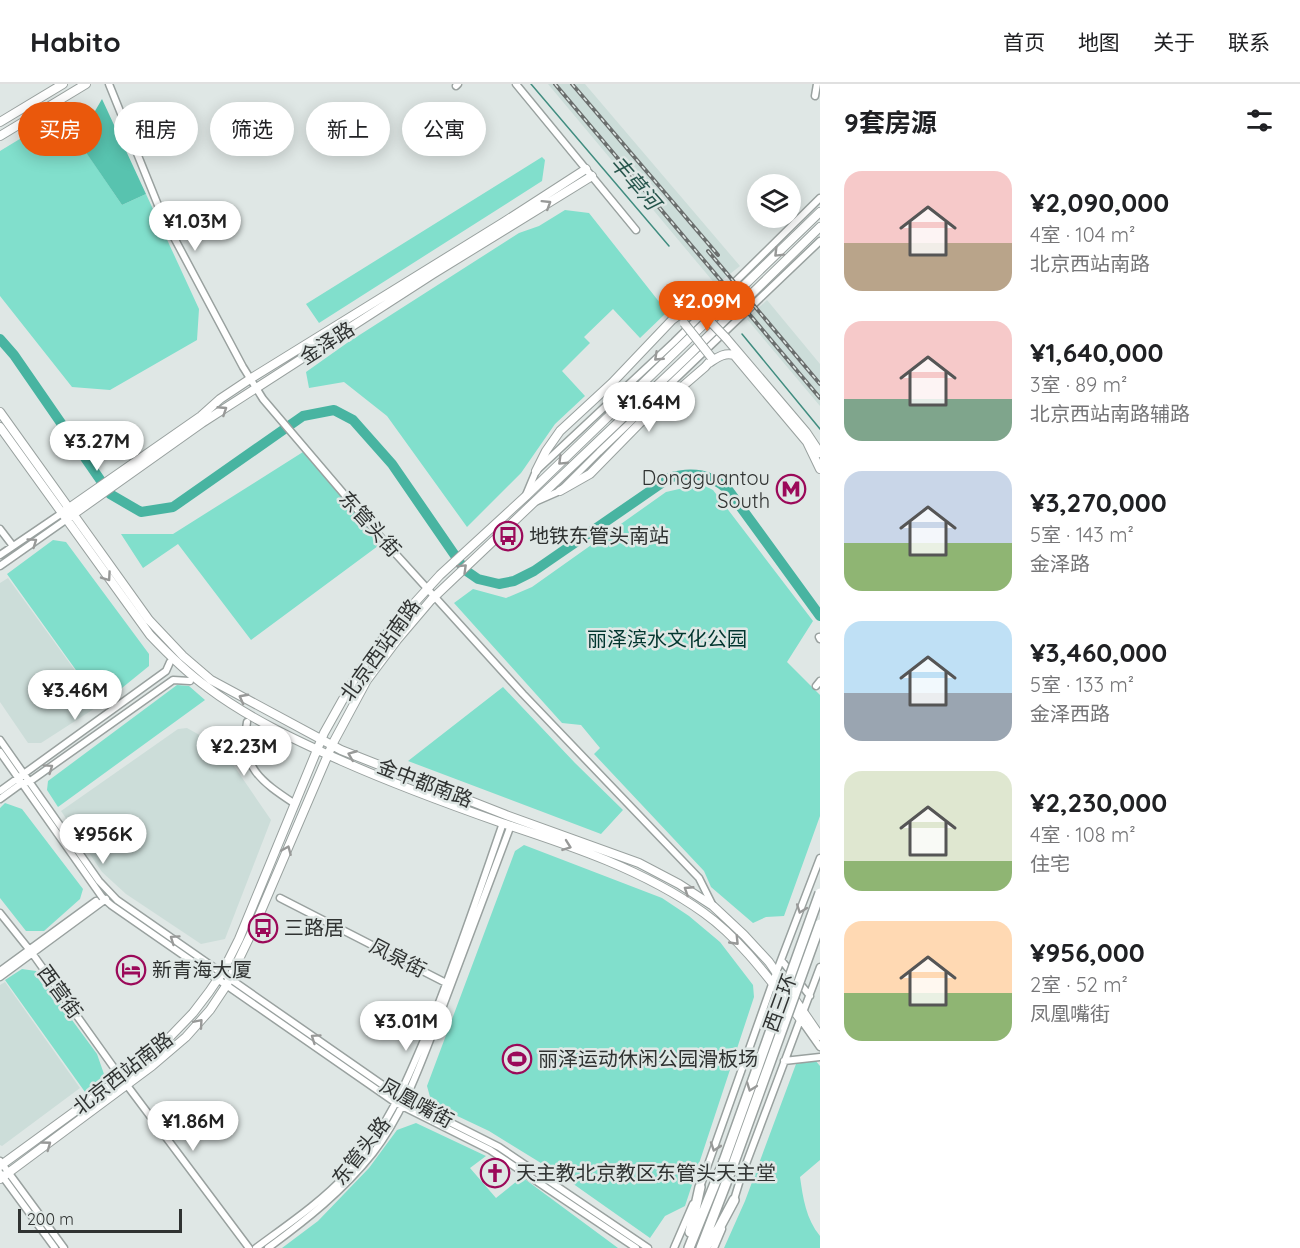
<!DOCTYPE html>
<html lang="zh">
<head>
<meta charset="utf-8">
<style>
	:root { --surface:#fff; --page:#f6f6f6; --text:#202124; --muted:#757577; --line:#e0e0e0; --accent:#ea580c }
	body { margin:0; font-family:Quicksand,"Noto Sans SC",sans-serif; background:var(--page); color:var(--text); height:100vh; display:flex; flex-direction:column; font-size:22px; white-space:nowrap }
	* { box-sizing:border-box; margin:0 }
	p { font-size:20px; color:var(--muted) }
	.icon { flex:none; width:33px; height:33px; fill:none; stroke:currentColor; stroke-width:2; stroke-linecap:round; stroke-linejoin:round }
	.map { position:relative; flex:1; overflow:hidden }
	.details { display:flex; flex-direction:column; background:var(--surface); width:480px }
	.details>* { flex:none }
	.guide { position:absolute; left:18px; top:18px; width:570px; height:54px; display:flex; gap:12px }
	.fabs { position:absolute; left:747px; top:90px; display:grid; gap:12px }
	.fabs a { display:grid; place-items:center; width:54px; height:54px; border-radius:50%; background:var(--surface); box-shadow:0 3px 15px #0003; font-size:30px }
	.scale { position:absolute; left:18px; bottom:15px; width:164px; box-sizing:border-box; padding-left:6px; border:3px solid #303332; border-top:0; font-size:16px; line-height:21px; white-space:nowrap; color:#303332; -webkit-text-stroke:4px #dfe7e5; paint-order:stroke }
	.price { position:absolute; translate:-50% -51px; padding:0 14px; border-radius:21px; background:#fff; color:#222; font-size:20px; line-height:39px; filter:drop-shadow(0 2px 3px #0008) }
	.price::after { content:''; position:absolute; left:50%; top:36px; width:18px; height:14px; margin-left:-9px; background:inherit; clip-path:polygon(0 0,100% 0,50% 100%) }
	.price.selected { background:var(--accent); color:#fff }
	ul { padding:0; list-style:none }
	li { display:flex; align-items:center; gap:18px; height:150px; padding:0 24px }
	li span { display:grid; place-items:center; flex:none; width:168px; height:120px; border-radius:18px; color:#555 }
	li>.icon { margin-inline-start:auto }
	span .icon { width:72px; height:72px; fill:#fffc; stroke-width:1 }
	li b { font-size:26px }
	h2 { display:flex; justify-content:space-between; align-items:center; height:72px; padding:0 24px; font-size:26px }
	.chip { padding:0 21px; border-radius:27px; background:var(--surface); box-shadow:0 3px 15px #0003; font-size:21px; line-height:54px }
	.chip.selected { background:var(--accent); color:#fff }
	header { display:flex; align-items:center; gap:36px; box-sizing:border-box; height:84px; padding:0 30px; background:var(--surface); border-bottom:2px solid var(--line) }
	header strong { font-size:28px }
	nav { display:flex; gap:33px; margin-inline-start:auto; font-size:21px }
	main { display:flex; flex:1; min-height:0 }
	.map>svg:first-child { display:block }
</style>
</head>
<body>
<header>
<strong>Habito</strong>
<nav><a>首页</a><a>地图</a><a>关于</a><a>联系</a></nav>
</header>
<main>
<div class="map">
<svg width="820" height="1164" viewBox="0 0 820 1164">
	<rect width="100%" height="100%" fill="#dfe7e5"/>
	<path fill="#ccddd9" d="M548 0H585L740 182 716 201Z
		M767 216 820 280V322L747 235Z
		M8 494 100 621 41 659H28L0 618V499Z
		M187 644 221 663 271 736 225 855 201 860 126 810 102 788 61 727 178 645Z
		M5 898 80 1004 2 1062 0 1061V901Z"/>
	<path fill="#81dfcc" d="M63 34 122 121 146 110 199 225 197 256 110 306 72 303 0 212V67L51 36Z
		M542 73 545 76 542 97 319 239 306 220Z
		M565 126 589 129 664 224 665 230 640 254 613 225 584 253 590 259 562 287 585 312 555 340 521 389 467 443 387 332 344 298 309 304 306 288 347 259 519 149 539 142Z
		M303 368 382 459 251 556 178 460 143 484 121 450H173Z
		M701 400 713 406 813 537 787 578 820 611V732L784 832 766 833 753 839 711 803 704 787 594 670 600 664 581 641 562 639 454 519 473 505 506 514 532 503 666 408Z
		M53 456 66 458 149 570V582L101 621 7 490Z
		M177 601 189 602 205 616 58 723 47 706 48 697Z
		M503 603 575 679 623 726 601 750 408 677Z
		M5 719 22 725 83 805 80 815 44 847H26L0 814V724Z
		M524 761 662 814 689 832 720 858 753 901 754 913 685 1122 665 1132 650 1154 562 1092 489 1047 432 1020 427 1002 515 767Z
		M22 885 36 887 97 970 105 993 85 1008 5 896Z
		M815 976 820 982V1076L800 1093C803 1114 806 1135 820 1152V1164H724L745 1117 796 980Z
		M416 1039 486 1072 470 1084 496 1114 522 1093 618 1164H282L318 1137 369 1084 397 1046Z"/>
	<path fill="#58c3af" d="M102 15 146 110 122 121 70 45 95 27Z"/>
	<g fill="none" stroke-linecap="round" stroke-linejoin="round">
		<path stroke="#418d80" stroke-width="1.5" d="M531 0 669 162
			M742 250 820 345"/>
		<path stroke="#48b4a1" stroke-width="10" d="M0 255 14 271 110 410 141 428 173 423 303 332 334 326 353 336 392 380 465 486 478 495 499 500 514 497 534 487 669 394C692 387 712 390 729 407L820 532"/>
		<g stroke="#99a19f" stroke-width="9">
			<path id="minor" d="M109 0 162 131 243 283 263 315 384 457 523 610 699 794 713 822
				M516 0 636 146
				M456 2 458 0
				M815 12 817 0
				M526 411 536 387 674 258 820 114
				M535 418 560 407 599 368 820 157
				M0 445 13 462
				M0 471 62 429
				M0 482 67 435
				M819 553 820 555
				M816 602 820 597
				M247 638C239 683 262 698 295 720
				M0 656 99 797 117 816 400 1013 499 1063 648 1164
				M0 668 102 813 111 821 396 1019 490 1066 636 1164
				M0 707 166 587 170 578
				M0 715 22 699 29 698 173 596 190 597
				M280 814 448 900
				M0 829 32 869 117 988 249 1164
				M782 877 810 912
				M0 887 96 817
				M0 893 106 815
				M801 936 820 963
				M784 977 820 973
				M0 1077 64 1164
				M0 1089 55 1164
				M699 1106 776 889 820 774
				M733 1119 740 1096 820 883
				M256 1164C287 1141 320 1119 347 1090 387 1046 407 997 429 944 456 877 479 808 503 739
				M268 1164C306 1136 343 1107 373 1069 403 1030 419 984 437 938 462 873 486 807 511 741
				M674 1164 693 1120
				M714 1164 722 1145"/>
		</g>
		<g stroke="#99a19f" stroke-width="10">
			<path id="major" d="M0 38 63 0
				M0 52 86 0
				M726 254 806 348 820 369
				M709 279C717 274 724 268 734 271L807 358 820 385
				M0 328 149 536 183 572 211 596 341 666 506 731 639 779 679 800 713 822 744 851 769 878 820 952
				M0 343 150 551C168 570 186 588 207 603 248 634 295 656 342 677 394 700 448 720 502 739 572 762 644 786 704 829 743 857 772 899 801 936
				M536 387 546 367 560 347 612 299 672 236 683 228 696 227
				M560 407 590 390 640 339 705 283 711 276V273
				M66 426 201 332 220 315 250 295 504 138 586 85
				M71 432 202 339 433 190 592 92
				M0 1082 122 993 166 957 193 929 209 908 222 889 239 855 324 649 356 592 388 548 440 491 526 412 820 128
				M0 1095 152 982 186 953 210 926 226 902 252 848 333 659 367 596 397 556 431 516 686 274 820 143"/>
		</g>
		<g stroke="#99a19f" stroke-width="12">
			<path id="highway" d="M690 1148 700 1103
				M689 1164 724 1077
				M701 1164 733 1081
				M705 1164 719 1144 734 1116"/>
		</g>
		<use href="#minor" stroke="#fff" stroke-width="6"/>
		<use href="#major" stroke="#fff" stroke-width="8"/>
		<use href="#highway" stroke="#fff" stroke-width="9"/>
		<g stroke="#6a6e6d" stroke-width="4">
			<path id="rail" d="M555 0 820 314
				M572 0 718 171
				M708 167 820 300"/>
		</g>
		<use href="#rail" stroke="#dfe7e5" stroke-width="1.5" stroke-dasharray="4.5" stroke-linecap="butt"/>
		<g stroke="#99a19f" stroke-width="10" stroke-linecap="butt">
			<path id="major-bridge" d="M696 227 705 232 726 254
				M684 239 711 273"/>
		</g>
		<g stroke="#99a19f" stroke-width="12" stroke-linecap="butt">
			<path id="highway-bridge" d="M724 1077 820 809
				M733 1081 820 840"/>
		</g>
		<use href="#major-bridge" stroke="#fff" stroke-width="8"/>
		<use href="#highway-bridge" stroke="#fff" stroke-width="9"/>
	</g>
	<defs><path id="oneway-chevron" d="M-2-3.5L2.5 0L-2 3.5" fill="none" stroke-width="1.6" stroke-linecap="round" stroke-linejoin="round" transform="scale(1.5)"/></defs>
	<g stroke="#989998">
		<use href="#oneway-chevron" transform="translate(547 120) rotate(-32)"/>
		<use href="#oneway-chevron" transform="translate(778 169) rotate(135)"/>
		<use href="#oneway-chevron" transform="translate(658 273) rotate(137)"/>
		<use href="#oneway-chevron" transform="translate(223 326) rotate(-33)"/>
		<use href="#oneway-chevron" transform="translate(562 377) rotate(136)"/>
		<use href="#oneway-chevron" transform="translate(33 458) rotate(-35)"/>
		<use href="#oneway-chevron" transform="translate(463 484) rotate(-44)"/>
		<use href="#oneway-chevron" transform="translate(107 493) rotate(55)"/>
		<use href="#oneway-chevron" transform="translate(243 614) rotate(-152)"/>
		<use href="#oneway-chevron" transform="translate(352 671) rotate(-158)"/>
		<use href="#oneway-chevron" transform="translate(49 684) rotate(-35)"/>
		<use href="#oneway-chevron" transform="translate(567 762) rotate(20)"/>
		<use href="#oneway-chevron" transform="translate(287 766) rotate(-67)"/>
		<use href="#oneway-chevron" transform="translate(688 806) rotate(-147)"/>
		<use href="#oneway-chevron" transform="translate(801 825) rotate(110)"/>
		<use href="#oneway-chevron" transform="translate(174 855) rotate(-145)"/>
		<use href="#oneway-chevron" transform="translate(735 857) rotate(46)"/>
		<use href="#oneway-chevron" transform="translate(199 939) rotate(-49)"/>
		<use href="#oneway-chevron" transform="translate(315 954) rotate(-145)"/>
		<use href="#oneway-chevron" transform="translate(751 1003) rotate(110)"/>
		<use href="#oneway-chevron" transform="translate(47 1061) rotate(-36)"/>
		<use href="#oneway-chevron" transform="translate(715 1063) rotate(109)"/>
	</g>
	<defs>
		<g id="metro-ring" transform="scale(1.5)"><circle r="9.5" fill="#dfe7e5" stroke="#9b0959" stroke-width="1.5"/><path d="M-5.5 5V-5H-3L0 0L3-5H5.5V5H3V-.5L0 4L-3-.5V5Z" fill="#9b0959"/></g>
		<g id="bus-ring" transform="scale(1.5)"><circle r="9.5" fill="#dfe7e5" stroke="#9b0959" stroke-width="1.5"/><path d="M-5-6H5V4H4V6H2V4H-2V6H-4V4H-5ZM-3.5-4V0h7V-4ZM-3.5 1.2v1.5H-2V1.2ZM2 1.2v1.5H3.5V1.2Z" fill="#9b0959"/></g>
		<g id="hotel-ring" transform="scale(1.5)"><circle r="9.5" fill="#dfe7e5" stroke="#9b0959" stroke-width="1.5"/><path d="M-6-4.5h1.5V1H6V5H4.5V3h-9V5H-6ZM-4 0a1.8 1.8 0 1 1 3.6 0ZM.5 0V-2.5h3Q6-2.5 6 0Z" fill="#9b0959"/></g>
		<g id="stadium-ring" transform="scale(1.5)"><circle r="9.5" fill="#dfe7e5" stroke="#9b0959" stroke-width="1.5"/><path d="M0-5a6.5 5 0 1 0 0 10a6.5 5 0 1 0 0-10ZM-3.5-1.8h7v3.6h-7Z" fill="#9b0959"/></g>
		<g id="church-ring" transform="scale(1.5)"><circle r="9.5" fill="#dfe7e5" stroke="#9b0959" stroke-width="1.5"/><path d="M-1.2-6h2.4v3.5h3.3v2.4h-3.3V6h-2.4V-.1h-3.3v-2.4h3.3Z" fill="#9b0959"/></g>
	</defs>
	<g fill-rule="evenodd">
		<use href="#metro-ring" x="791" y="405"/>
		<use href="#bus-ring" x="508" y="452"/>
		<use href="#bus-ring" x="263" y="844"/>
		<use href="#hotel-ring" x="131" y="886"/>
		<use href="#stadium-ring" x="517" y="975"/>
		<use href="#church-ring" x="495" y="1089"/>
	</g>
	<g text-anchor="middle" stroke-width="5" stroke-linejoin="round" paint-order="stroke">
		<g font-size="20" fill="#303332" stroke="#dfe7e5">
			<text transform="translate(327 259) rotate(-33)" y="7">金泽路</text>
			<text transform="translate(370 440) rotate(48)" y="7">东管头街</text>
			<text transform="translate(380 566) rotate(-54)" y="7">北京西站南路</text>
			<text transform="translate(425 699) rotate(21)" y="7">金中都南路</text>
			<text transform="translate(398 874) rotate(27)" y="7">凤泉街</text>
			<text transform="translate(60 908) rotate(54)" y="7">西营街</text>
			<text transform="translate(780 919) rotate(-70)" y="7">西三环</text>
			<text transform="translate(123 989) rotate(-38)" y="7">北京西站南路</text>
			<text transform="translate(417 1019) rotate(29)" y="7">凤凰嘴街</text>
			<text transform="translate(361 1067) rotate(-52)" y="7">东管头路</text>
		</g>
		<g font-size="20" fill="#303332" stroke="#dfe7e5" text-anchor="start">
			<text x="770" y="401" text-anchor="end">Dongguantou<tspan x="770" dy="23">South</tspan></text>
			<text x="529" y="459">地铁东管头南站</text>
			<text x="284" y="851">三路居</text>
			<text x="152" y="893">新青海大厦</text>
			<text x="538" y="982">丽泽运动休闲公园滑板场</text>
			<text x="516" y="1096">天主教北京教区东管头天主堂</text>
		</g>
		<g font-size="20" fill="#02362f" stroke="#dfe7e5">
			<text x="667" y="562">丽泽滨水文化公园</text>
		</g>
		<g font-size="21" font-style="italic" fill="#28564d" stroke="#dfe7e5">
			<text transform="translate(635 99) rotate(49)" y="7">丰草河</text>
		</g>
	</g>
</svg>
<div class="fabs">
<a><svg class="icon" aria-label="layers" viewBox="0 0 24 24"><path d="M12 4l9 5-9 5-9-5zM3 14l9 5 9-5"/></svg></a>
</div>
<div class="scale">200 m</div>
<b class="price" style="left:195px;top:168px">¥1.03M</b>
<b class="price selected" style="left:707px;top:248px">¥2.09M</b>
<b class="price" style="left:649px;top:349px">¥1.64M</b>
<b class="price" style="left:97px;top:388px">¥3.27M</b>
<b class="price" style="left:75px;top:637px">¥3.46M</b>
<b class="price" style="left:244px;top:693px">¥2.23M</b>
<b class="price" style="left:103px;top:781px">¥956K</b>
<b class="price" style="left:406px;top:968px">¥3.01M</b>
<b class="price" style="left:193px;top:1068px">¥1.86M</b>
<div class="guide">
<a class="chip selected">买房</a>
<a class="chip">租房</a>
<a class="chip">筛选</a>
<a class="chip">新上</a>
<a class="chip">公寓</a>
</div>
</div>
<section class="details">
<h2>9套房源<svg class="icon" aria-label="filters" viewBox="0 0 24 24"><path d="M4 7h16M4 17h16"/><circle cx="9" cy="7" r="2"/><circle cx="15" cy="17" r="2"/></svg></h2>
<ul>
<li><span style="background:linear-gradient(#f6c9c9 60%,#b9a48a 0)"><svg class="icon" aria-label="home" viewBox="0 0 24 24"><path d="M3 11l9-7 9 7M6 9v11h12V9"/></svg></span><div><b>¥2,090,000</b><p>4室 · 104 m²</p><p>北京西站南路</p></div></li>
<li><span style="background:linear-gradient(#f6c9c9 65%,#7fa58c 0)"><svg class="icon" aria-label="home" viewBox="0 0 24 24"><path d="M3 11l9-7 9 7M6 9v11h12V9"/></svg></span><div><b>¥1,640,000</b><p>3室 · 89 m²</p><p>北京西站南路辅路</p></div></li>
<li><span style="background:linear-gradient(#c9d6e8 60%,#8fb573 0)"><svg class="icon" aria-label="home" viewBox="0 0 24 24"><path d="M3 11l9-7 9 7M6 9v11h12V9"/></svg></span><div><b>¥3,270,000</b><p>5室 · 143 m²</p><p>金泽路</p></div></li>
<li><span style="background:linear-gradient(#bfe0f5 60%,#9aa5b1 0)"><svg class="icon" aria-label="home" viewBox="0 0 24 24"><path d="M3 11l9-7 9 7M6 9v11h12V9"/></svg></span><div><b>¥3,460,000</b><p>5室 · 133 m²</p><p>金泽西路</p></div></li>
<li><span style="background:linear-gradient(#dfe7d0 75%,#8fb573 0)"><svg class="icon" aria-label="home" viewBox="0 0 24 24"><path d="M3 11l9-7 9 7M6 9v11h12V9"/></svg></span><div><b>¥2,230,000</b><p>4室 · 108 m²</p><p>住宅</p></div></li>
<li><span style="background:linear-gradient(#ffd9b3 60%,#8fb573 0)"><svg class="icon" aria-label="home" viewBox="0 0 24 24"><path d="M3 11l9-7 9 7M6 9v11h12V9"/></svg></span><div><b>¥956,000</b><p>2室 · 52 m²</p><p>凤凰嘴街</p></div></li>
</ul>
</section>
</main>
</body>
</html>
